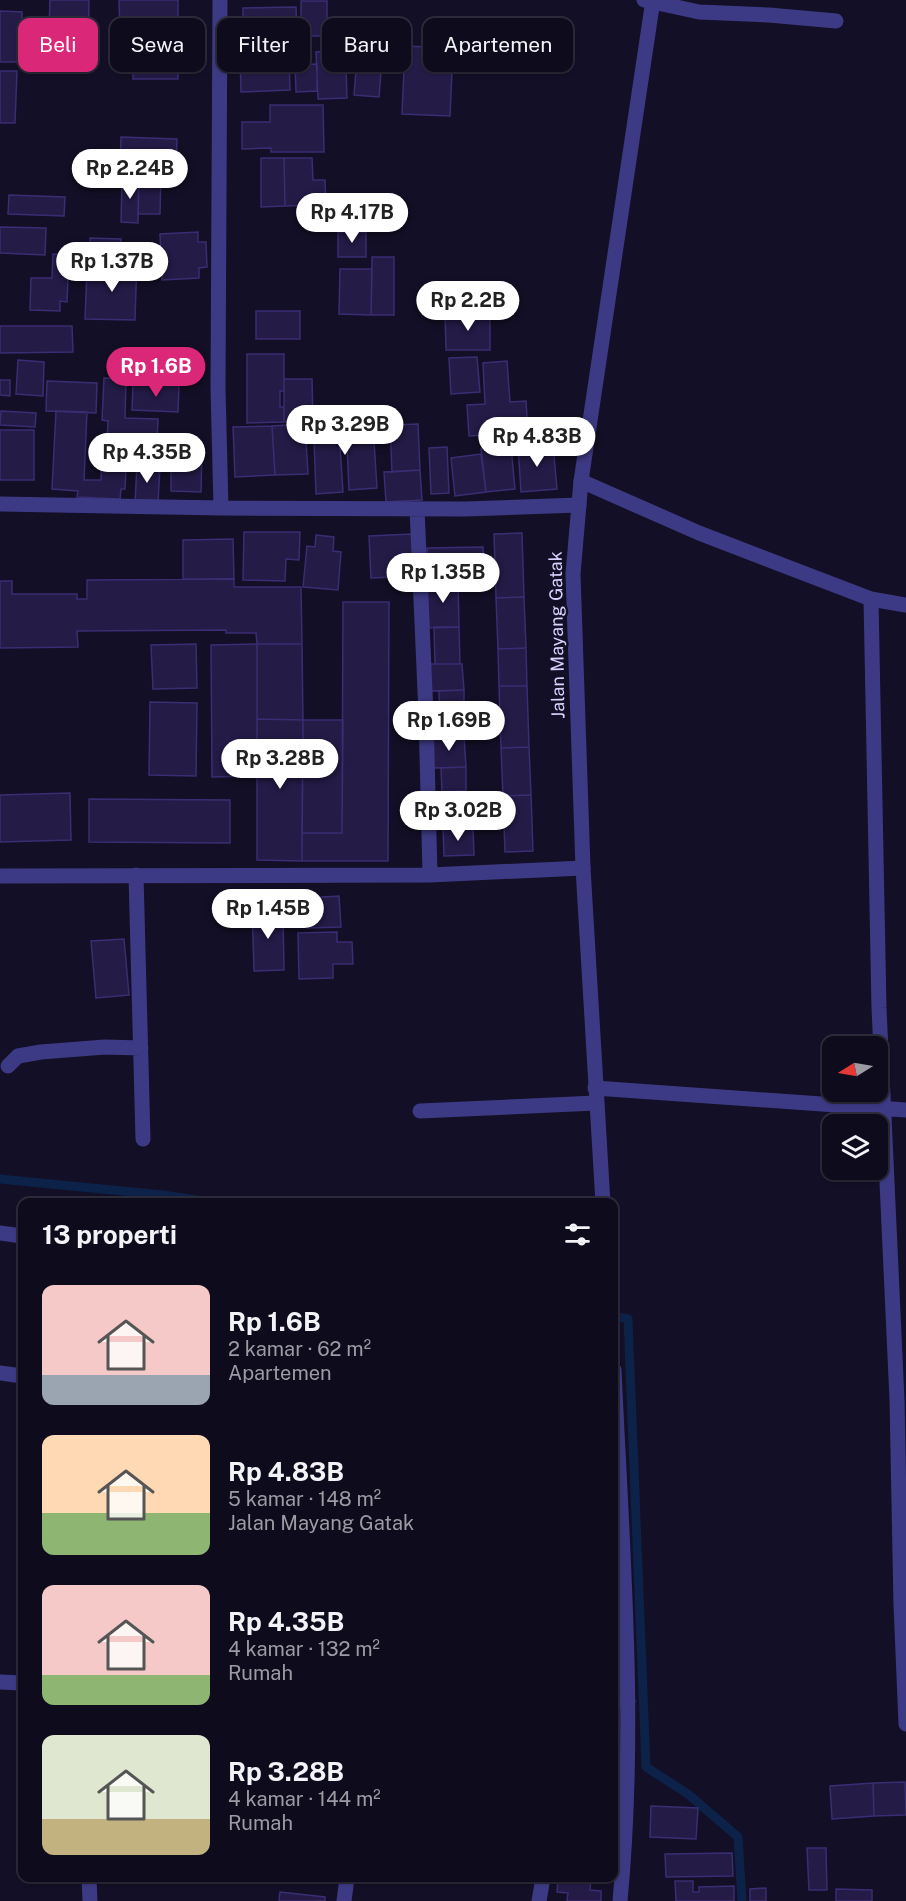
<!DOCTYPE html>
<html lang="id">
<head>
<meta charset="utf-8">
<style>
	:root { --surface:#0e0b1c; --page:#171425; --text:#f1f3f6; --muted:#9b9ba3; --line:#2e2b3b; --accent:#db2777 }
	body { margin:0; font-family:"Public Sans",sans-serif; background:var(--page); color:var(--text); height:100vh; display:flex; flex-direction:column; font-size:22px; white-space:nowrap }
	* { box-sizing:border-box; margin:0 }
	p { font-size:20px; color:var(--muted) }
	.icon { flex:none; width:33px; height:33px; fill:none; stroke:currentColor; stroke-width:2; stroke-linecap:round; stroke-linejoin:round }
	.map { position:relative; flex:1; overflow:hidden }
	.sheet { position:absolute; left:18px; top:1198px; width:600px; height:684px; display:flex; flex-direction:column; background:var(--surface); border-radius:12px; box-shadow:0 2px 4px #0004,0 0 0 2px var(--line) }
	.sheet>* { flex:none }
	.hud { position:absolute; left:18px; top:18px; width:600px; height:54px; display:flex; gap:12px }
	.needle { width:39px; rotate:259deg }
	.controls { position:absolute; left:822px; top:1036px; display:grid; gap:12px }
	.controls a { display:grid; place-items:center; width:66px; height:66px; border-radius:12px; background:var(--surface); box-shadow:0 2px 4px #0004,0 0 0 2px var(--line); font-size:30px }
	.price { position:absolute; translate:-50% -51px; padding:0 14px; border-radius:21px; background:#fff; color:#222; font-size:20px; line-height:39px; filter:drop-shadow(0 2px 3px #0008) }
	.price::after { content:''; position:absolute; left:50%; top:36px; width:18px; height:14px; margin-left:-9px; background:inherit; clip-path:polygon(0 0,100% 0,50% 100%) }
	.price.current { background:var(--accent); color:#fff }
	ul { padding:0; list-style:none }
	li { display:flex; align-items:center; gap:18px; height:150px; padding:0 24px }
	li span { display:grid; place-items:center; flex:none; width:168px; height:120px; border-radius:12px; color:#555 }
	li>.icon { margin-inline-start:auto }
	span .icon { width:72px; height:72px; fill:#fffc; stroke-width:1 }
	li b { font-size:26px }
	h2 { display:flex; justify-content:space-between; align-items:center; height:72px; padding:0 24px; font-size:26px }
	.tag { padding:0 21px; border-radius:12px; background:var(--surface); box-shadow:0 2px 4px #0004,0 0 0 2px var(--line); font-size:21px; line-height:54px }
	.tag.current { background:var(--accent); color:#fff }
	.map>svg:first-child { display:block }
</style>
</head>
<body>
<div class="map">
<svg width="906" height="1901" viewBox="0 0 906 1901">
	<rect width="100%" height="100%" fill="#130f26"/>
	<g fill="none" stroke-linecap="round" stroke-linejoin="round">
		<path stroke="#0c2248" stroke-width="9" d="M0 1179 163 1195 216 1203
			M614 1316 628 1319 646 1767 688 1794 738 1837 742 1901"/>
	</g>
	<path fill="#241b47" stroke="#3b2d73" stroke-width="1.5" d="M50 0H89L88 56 48 55Z
		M119 0H178V31L120 32Z
		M301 1H327V36H301Z
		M296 7 297 38 243 39V8Z
		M0 11 22 12 21 62H0Z
		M359 32 384 34 379 97 354 95Z
		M345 36 347 98 318 99 316 52 329 51V37Z
		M133 38 178 39V79H133Z
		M405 46 453 48 450 116 402 114Z
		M289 55 290 90 241 92 240 56Z
		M317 64V91L296 92 295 65Z
		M0 71H17L15 123H0Z
		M270 105H323L324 152H271V148L242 149V122H270Z
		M121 137 177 139 176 172 161 171 160 214H138L139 171 120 170Z
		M261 158H284L285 206 261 207Z
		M284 158H312L313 180H325L326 205 285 206Z
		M122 178H139L138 223 121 222Z
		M9 195 65 197 64 216 8 214Z
		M0 227 46 228 45 255 0 253Z
		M198 232V242H206L207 267 199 268V278L162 280 160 234Z
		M338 232H366V257H338Z
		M90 238 121 239V265L90 264Z
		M53 254 69 255 67 302 60 301V311L30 310 31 278H52Z
		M372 257H394V315H371Z
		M123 258H137L135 320 85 319 87 270 123 272Z
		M340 269H372L371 315 339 314Z
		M256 311H300V339H256Z
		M490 314V350H446L445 315Z
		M0 326H72L73 352 0 353Z
		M247 354H284V391H280V407H284V422L247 423Z
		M477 357 480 392 451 394 449 358Z
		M18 360 44 362 43 396 16 394Z
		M507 361 510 402 526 401 528 432 469 436 467 405 485 404 483 363Z
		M104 378 126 379 125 418 158 419 157 442 107 441 108 421 102 420Z
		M284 379H312L313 422H284Z
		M0 380H10V396L0 395Z
		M47 381 97 383 96 413 46 411Z
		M133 384 179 386 178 412 132 410Z
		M1 411 36 413 35 427 0 425Z
		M56 411 87 412 84 480H101L102 445 127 447 125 489H121L120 499 77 497 78 491 52 489Z
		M360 412 362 441H374L377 488 349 490 347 446H340L343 492 316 494 314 439H330L329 413Z
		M305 424 308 474 275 475 272 426Z
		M418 424 420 470 392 472 390 425Z
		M272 426 275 475 235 477 233 427Z
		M0 430H34V480H0Z
		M553 445 557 489 521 492 518 447Z
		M511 446 515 489 486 492 481 449Z
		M447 447 449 493 431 494 429 448Z
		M171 448 202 449 201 492 171 491Z
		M481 454 486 492 455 496 451 458Z
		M137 465 160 466 158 503 135 502Z
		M420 470 422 500 386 502 384 472Z
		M244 532H300L299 560 286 559 285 581 243 580Z
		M522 533 524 597 496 598 494 534Z
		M412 534 414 576 371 578 369 536Z
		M316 535 334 537 333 551 341 552 338 590 303 587 307 546 315 547Z
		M233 539 234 579H183V540Z
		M483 547 484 570 452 571V580L427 581V548Z
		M234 579V587H301L302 644H257L256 633H226V630L77 631 78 647 0 648V581H12V594H77V599H87V580Z
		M458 580 459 627 429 628 427 581Z
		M524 597 526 648 498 649 496 598Z
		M343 602H389L388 861H302V833H342Z
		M434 627H459L460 664H435Z
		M196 644 197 688 153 689 151 645Z
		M257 644V776L212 777 211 645Z
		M257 644H302L303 720 257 719Z
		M526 648 527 686H499L498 649Z
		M429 664H462L464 690 430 691Z
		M499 686H527L529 747 501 748Z
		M464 690V736H440L439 691Z
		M150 702 197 703 196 776 149 775Z
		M257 719 303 720 302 861 257 860Z
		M303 720H343L342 833H302Z
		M432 736H464L466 767 433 768Z
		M529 747 531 795 503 796 501 748Z
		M466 767V791L442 792 441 768Z
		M466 791 467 812H443L442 792Z
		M70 793 71 840 0 842V795Z
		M531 795 533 851 505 852 503 796Z
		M89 799 230 800V843L89 842Z
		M443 812H467L468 829H443Z
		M473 828 474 855 444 856 443 829Z
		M339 896 341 927 307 928 305 898Z
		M252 907H272V914H283L284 970 254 971Z
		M337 932V942H352L353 964H333V978L299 979 298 933Z
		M124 939 129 995 96 998 91 941Z
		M905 1782 906 1815 874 1816 873 1783Z
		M873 1783 874 1816 832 1819 830 1786Z
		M651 1806 698 1808 696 1839 650 1837Z
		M807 1848H826L827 1890H809Z
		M732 1853 733 1876 666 1877 665 1854Z
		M558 1878 591 1879 590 1890 601 1891V1901H567L568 1893 557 1892Z
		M675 1881H693V1892H699V1887L734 1886V1901H676Z
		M766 1888V1901H750V1889Z
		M836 1889 872 1890V1901H836Z
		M280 1892 325 1897V1901H279Z"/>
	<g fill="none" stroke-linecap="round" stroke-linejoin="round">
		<path stroke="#3d3a85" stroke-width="15" d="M220 0 218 388 221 508
			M644 0 699 12 769 15 836 21
			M581 481 699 533 871 599 906 605
			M0 504 221 508 465 509 579 505
			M417 509 426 714 430 875
			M871 599 879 1008 897 1400 901 1605 906 1724
			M136 875 143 1139
			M0 876 430 875 583 868
			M8 1066 18 1056 41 1052 105 1047 141 1048
			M595 1088 906 1110
			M420 1111 596 1103
			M0 1233 22 1236
			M0 1373 22 1376
			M0 1682 22 1683
			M614 1701H628
			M89 1878 90 1901
			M344 1901 347 1878
			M539 1901 543 1878"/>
		<path stroke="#3d3a85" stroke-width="15" d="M603 1203 583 868 573 574 581 481 653 0
			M614 1370C622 1549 637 1722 620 1901"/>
	</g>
	<g text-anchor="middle" stroke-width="5" stroke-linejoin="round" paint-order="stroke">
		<g font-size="18" fill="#d9d4ff" stroke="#130f26">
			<text transform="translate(557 635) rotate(-91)" y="6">Jalan Mayang Gatak</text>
		</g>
	</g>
</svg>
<div class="controls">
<a><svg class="needle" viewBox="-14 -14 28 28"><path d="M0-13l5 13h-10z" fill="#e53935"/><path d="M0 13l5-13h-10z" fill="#9b9ba3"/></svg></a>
<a><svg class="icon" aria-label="layers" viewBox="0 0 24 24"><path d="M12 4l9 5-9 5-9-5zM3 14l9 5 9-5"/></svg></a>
</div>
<b class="price" style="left:130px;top:200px">Rp 2.24B</b>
<b class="price" style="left:352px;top:244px">Rp 4.17B</b>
<b class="price" style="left:112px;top:293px">Rp 1.37B</b>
<b class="price" style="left:468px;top:332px">Rp 2.2B</b>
<b class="price current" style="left:156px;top:398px">Rp 1.6B</b>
<b class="price" style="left:345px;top:456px">Rp 3.29B</b>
<b class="price" style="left:537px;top:468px">Rp 4.83B</b>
<b class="price" style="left:147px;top:484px">Rp 4.35B</b>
<b class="price" style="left:443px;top:604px">Rp 1.35B</b>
<b class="price" style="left:449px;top:752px">Rp 1.69B</b>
<b class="price" style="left:280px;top:790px">Rp 3.28B</b>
<b class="price" style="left:458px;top:842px">Rp 3.02B</b>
<b class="price" style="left:268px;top:940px">Rp 1.45B</b>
<div class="hud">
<a class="tag current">Beli</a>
<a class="tag">Sewa</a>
<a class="tag">Filter</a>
<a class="tag">Baru</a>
<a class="tag">Apartemen</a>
</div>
<section class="sheet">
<h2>13 properti<svg class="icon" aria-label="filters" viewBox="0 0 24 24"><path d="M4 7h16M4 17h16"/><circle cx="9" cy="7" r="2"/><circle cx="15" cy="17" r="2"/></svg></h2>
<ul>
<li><span style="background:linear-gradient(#f6c9c9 75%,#9aa5b1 0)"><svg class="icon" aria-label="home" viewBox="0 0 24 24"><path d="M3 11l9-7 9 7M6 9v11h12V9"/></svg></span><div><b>Rp 1.6B</b><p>2 kamar · 62 m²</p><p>Apartemen</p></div></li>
<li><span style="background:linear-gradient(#ffd9b3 65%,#8fb573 0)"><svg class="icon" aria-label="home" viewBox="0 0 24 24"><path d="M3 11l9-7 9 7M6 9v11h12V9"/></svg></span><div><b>Rp 4.83B</b><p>5 kamar · 148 m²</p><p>Jalan Mayang Gatak</p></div></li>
<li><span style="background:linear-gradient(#f6c9c9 75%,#8fb573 0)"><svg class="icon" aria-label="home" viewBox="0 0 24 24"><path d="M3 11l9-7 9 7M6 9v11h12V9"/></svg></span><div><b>Rp 4.35B</b><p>4 kamar · 132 m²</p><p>Rumah</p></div></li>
<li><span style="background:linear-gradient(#dfe7d0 70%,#c2b280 0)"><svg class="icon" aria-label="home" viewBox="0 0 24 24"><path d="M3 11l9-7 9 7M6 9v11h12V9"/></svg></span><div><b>Rp 3.28B</b><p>4 kamar · 144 m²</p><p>Rumah</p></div></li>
</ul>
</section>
</div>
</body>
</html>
